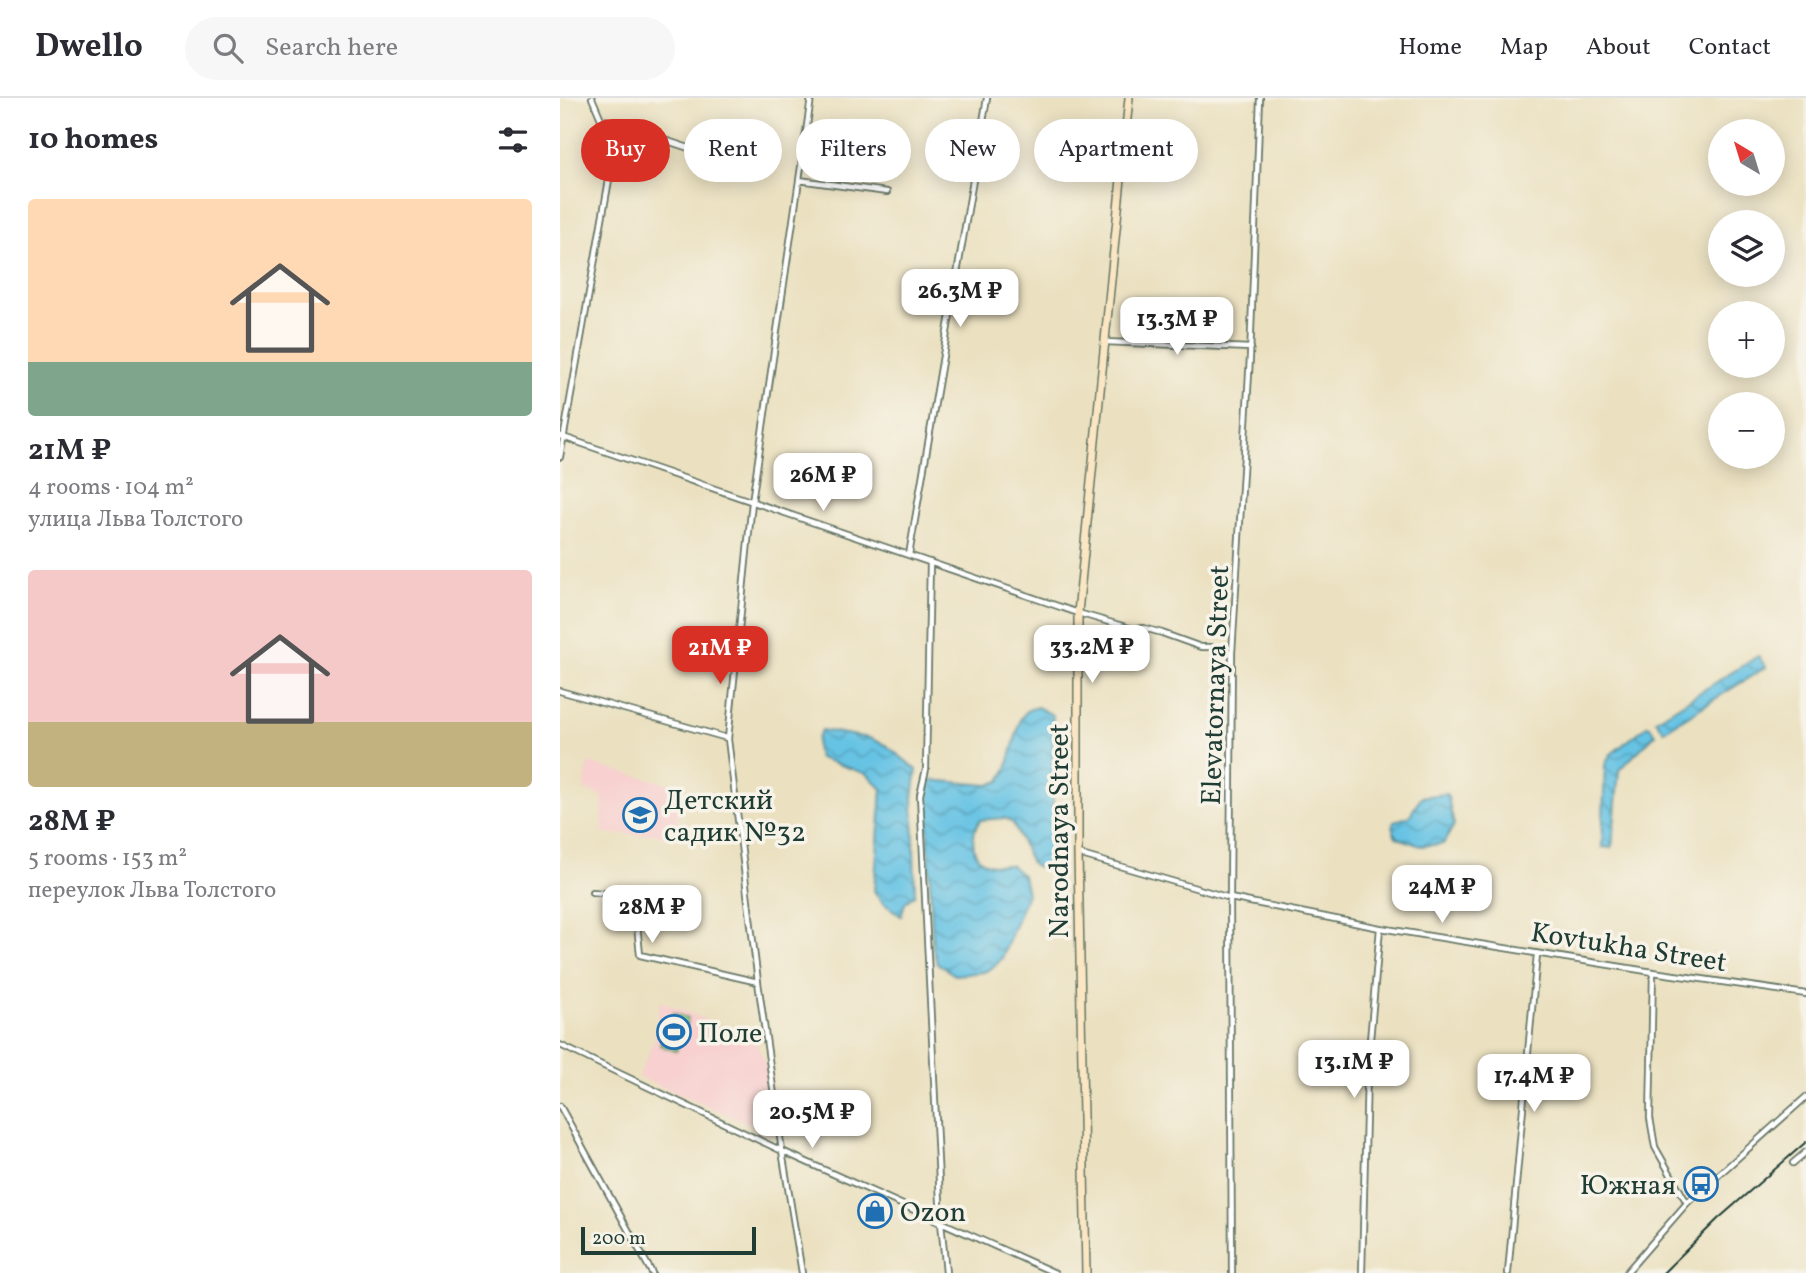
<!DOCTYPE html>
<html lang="en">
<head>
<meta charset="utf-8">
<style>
	:root { --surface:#fff; --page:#f7f7f7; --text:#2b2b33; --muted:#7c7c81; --line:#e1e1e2; --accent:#d93025 }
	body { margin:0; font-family:Vollkorn,serif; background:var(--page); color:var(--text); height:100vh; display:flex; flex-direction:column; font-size:26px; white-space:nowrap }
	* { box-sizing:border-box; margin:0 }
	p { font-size:23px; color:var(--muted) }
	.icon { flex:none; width:38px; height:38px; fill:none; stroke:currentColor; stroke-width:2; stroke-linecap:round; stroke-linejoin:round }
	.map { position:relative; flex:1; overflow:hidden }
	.side { display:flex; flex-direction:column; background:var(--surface); width:560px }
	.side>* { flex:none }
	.guide { position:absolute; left:21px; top:21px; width:665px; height:63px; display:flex; gap:14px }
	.needle { width:46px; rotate:322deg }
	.controls { position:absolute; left:1148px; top:21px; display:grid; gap:14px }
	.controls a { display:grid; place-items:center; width:77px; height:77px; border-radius:50%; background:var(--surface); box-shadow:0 4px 18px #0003; font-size:35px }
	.scale { position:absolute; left:21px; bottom:18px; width:175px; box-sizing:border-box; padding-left:7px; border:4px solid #1f3d34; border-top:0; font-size:19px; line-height:24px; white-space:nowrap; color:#1f3d34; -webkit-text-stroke:5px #f7f3e8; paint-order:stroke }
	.price { position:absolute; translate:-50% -60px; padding:0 16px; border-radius:14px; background:#fff; color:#222; font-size:23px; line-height:46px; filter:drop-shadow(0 2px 4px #0008) }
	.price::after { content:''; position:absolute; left:50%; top:42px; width:21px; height:16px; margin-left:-10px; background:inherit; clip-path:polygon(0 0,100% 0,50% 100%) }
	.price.active { background:var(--accent); color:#fff }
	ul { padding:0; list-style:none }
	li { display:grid; align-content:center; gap:14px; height:371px; padding:0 28px }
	li span { display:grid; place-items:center; height:217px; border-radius:7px; color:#555 }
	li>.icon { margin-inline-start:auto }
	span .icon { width:126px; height:126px; fill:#fffc; stroke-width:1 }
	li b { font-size:30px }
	h2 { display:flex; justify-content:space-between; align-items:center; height:84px; padding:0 28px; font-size:30px }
	.chip { padding:0 24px; border-radius:32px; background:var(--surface); box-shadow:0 4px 18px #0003; font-size:24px; line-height:63px }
	.chip.active { background:var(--accent); color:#fff }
	header { display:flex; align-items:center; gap:42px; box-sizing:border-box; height:98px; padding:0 35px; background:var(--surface); border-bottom:2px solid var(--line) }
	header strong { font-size:33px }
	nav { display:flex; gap:38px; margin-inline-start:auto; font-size:24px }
	.search { width:490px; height:63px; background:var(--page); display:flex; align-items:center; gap:18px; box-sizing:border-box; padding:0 24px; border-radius:38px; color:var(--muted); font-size:26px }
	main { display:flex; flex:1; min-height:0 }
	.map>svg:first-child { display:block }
</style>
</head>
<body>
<header>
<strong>Dwello</strong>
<div class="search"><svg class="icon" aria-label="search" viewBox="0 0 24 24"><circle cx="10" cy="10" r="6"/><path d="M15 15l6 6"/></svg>Search here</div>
<nav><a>Home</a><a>Map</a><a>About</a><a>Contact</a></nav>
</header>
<main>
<section class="side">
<h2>10 homes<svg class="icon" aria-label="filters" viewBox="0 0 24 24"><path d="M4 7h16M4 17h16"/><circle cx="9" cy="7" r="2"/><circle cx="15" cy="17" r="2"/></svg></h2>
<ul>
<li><span style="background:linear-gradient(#ffd9b3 75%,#7fa58c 0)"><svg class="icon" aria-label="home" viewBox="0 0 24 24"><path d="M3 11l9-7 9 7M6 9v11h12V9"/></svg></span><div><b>21M ₽</b><p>4 rooms · 104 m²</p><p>улица Льва Толстого</p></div></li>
<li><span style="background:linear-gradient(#f6c9c9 70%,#c2b280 0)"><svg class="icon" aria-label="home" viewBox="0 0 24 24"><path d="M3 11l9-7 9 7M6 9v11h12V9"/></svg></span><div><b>28M ₽</b><p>5 rooms · 153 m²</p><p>переулок Льва Толстого</p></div></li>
</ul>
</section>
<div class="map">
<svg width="1246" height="1175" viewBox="0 0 1246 1175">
	<defs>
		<pattern id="water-waves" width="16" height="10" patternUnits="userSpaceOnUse" patternTransform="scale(1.75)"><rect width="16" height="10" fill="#66c3e4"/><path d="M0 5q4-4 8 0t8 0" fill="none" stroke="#53a0ba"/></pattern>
	</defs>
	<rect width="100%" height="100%" fill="#f7f3e8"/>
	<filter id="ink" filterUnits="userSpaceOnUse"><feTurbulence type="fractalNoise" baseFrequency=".0143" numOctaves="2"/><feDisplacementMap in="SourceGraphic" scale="14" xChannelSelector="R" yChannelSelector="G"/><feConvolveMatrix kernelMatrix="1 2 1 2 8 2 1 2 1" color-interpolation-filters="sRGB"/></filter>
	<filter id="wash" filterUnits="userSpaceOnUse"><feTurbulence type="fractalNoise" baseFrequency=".00686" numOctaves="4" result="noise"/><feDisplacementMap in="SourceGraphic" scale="28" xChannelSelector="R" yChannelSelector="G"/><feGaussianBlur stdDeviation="1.57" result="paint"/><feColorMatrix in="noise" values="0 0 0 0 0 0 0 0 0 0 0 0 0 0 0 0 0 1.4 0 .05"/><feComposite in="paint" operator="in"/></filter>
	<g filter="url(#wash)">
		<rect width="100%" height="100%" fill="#ebe1c1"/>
		<path fill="#f7d0cf" d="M28 665 120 689 116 737 43 736 42 698 24 692Z
			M100 903 195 942 212 978 207 1033 78 979 94 943Z"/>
		<path fill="#93d58d" stroke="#598960" stroke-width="2" d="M113 915 128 921 116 953 100 947Z"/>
		<path fill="url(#water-waves)" stroke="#42808c" stroke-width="2" d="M1198 558 1206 569 1104 633 1096 622Z
			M477 609 493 617V757L490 766 478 770 471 765 453 725 445 720 420 722C411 736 409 759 428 766 434 768 444 767 451 767L463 778 467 796 442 860 435 868 424 874 395 877 377 865 373 851 366 690 369 682 429 687 440 683 447 670 461 620 468 612Z
			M1088 627 1096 636 1059 672 1052 750 1042 749 1045 667 1050 657Z
			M262 632 309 640 326 647 357 672 353 699 355 796 345 805 341 818 322 804 314 793 322 691 307 676 259 660C255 652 255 640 262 632Z
			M886 696 888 699 894 727 883 746 860 748 836 739 833 732 834 723 849 719 861 699Z"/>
	</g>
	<g filter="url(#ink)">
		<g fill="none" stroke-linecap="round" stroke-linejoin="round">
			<g stroke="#667665" stroke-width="8">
				<path id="street" d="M41 21 177 66
					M239 82 327 94
					M545 244 691 250
					M0 338 518 515 573 531 584 530 602 535 641 549H651L672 555
					M0 359 50 76 41 21 32 0
					M349 457 427 0
					M370 464 366 671 360 697 381 1124 386 1175
					M0 593 167 640
					M518 756 670 800 820 830 1093 874 1246 896
					M32 794 53 796H74L80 857 198 884
					M1093 874 1090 1020 1095 1049 1127 1105
					M0 947 222 1053 495 1175
					M0 1008 92 1175
					M1233 1065 1246 1054
					M242 1175 222 1053 198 884 168 641 192 404 251 0
					M672 1175 670 800 672 555 690 259 700 0
					M802 1175 807 976 820 830
					M948 1175 977 856
					M1066 1175 1127 1105 1246 999"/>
			</g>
			<g stroke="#667665" stroke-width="10">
				<path id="secondary" d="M526 1175 518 756V515L569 0"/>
			</g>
			<use href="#street" stroke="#fff" stroke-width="4.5"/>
			<use href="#secondary" stroke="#fbe6c3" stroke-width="7"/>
			<path stroke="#1f3d34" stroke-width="2" d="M1103 1175 1158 1121 1246 1044"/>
		</g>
	</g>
	<defs>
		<g id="school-ring" transform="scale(1.75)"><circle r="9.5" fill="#f7f3e8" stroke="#1f6fb2" stroke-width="1.5"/><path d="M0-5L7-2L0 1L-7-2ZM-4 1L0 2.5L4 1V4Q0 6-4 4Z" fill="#1f6fb2"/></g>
		<g id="stadium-ring" transform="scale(1.75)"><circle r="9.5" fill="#f7f3e8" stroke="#1f6fb2" stroke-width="1.5"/><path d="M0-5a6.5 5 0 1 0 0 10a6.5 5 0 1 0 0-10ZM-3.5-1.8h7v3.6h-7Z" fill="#1f6fb2"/></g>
		<g id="bus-ring" transform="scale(1.75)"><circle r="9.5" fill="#f7f3e8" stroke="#1f6fb2" stroke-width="1.5"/><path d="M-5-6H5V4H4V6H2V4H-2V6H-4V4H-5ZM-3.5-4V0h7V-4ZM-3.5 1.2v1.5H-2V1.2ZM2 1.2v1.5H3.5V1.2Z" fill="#1f6fb2"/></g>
		<g id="shop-ring" transform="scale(1.75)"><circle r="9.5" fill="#f7f3e8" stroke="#1f6fb2" stroke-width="1.5"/><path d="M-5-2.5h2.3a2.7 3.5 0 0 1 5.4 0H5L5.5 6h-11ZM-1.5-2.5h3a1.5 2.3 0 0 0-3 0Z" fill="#1f6fb2"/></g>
	</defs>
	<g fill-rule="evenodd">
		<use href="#school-ring" x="80" y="717"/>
		<use href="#stadium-ring" x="114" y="934"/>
		<use href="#bus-ring" x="1141" y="1086"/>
		<use href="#shop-ring" x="315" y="1113"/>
	</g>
	<g text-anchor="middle" stroke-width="7" stroke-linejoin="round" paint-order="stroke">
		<g font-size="28" fill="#1f3d34" stroke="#f7f3e8">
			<text transform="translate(654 587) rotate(-88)" y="10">Elevatornaya Street</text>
			<text transform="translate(498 733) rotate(-90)" y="10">Narodnaya Street</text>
			<text transform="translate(1069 848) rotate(9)" y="10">Kovtukha Street</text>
		</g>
		<g font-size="28" fill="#1f3d34" stroke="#f7f3e8" text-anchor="start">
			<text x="104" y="711">Детский<tspan x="104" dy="32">садик №32</tspan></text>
			<text x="138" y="944">Поле</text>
			<text x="1116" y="1096" text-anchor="end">Южная</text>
			<text x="340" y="1123">Ozon</text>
		</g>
	</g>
</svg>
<div class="controls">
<a><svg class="needle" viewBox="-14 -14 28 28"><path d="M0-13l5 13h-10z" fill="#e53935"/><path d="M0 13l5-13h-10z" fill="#7c7c81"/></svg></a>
<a><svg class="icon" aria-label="layers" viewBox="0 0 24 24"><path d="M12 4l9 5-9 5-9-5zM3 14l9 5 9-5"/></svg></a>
<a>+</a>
<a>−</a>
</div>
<div class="scale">200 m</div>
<b class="price" style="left:400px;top:231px">26.3M ₽</b>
<b class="price" style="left:617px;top:259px">13.3M ₽</b>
<b class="price" style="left:263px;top:415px">26M ₽</b>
<b class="price" style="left:532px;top:587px">33.2M ₽</b>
<b class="price active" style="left:160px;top:588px">21M ₽</b>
<b class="price" style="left:882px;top:827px">24M ₽</b>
<b class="price" style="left:92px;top:847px">28M ₽</b>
<b class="price" style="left:794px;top:1002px">13.1M ₽</b>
<b class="price" style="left:974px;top:1016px">17.4M ₽</b>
<b class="price" style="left:252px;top:1052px">20.5M ₽</b>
<div class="guide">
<a class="chip active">Buy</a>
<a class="chip">Rent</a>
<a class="chip">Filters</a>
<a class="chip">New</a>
<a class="chip">Apartment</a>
</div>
</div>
</main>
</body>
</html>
